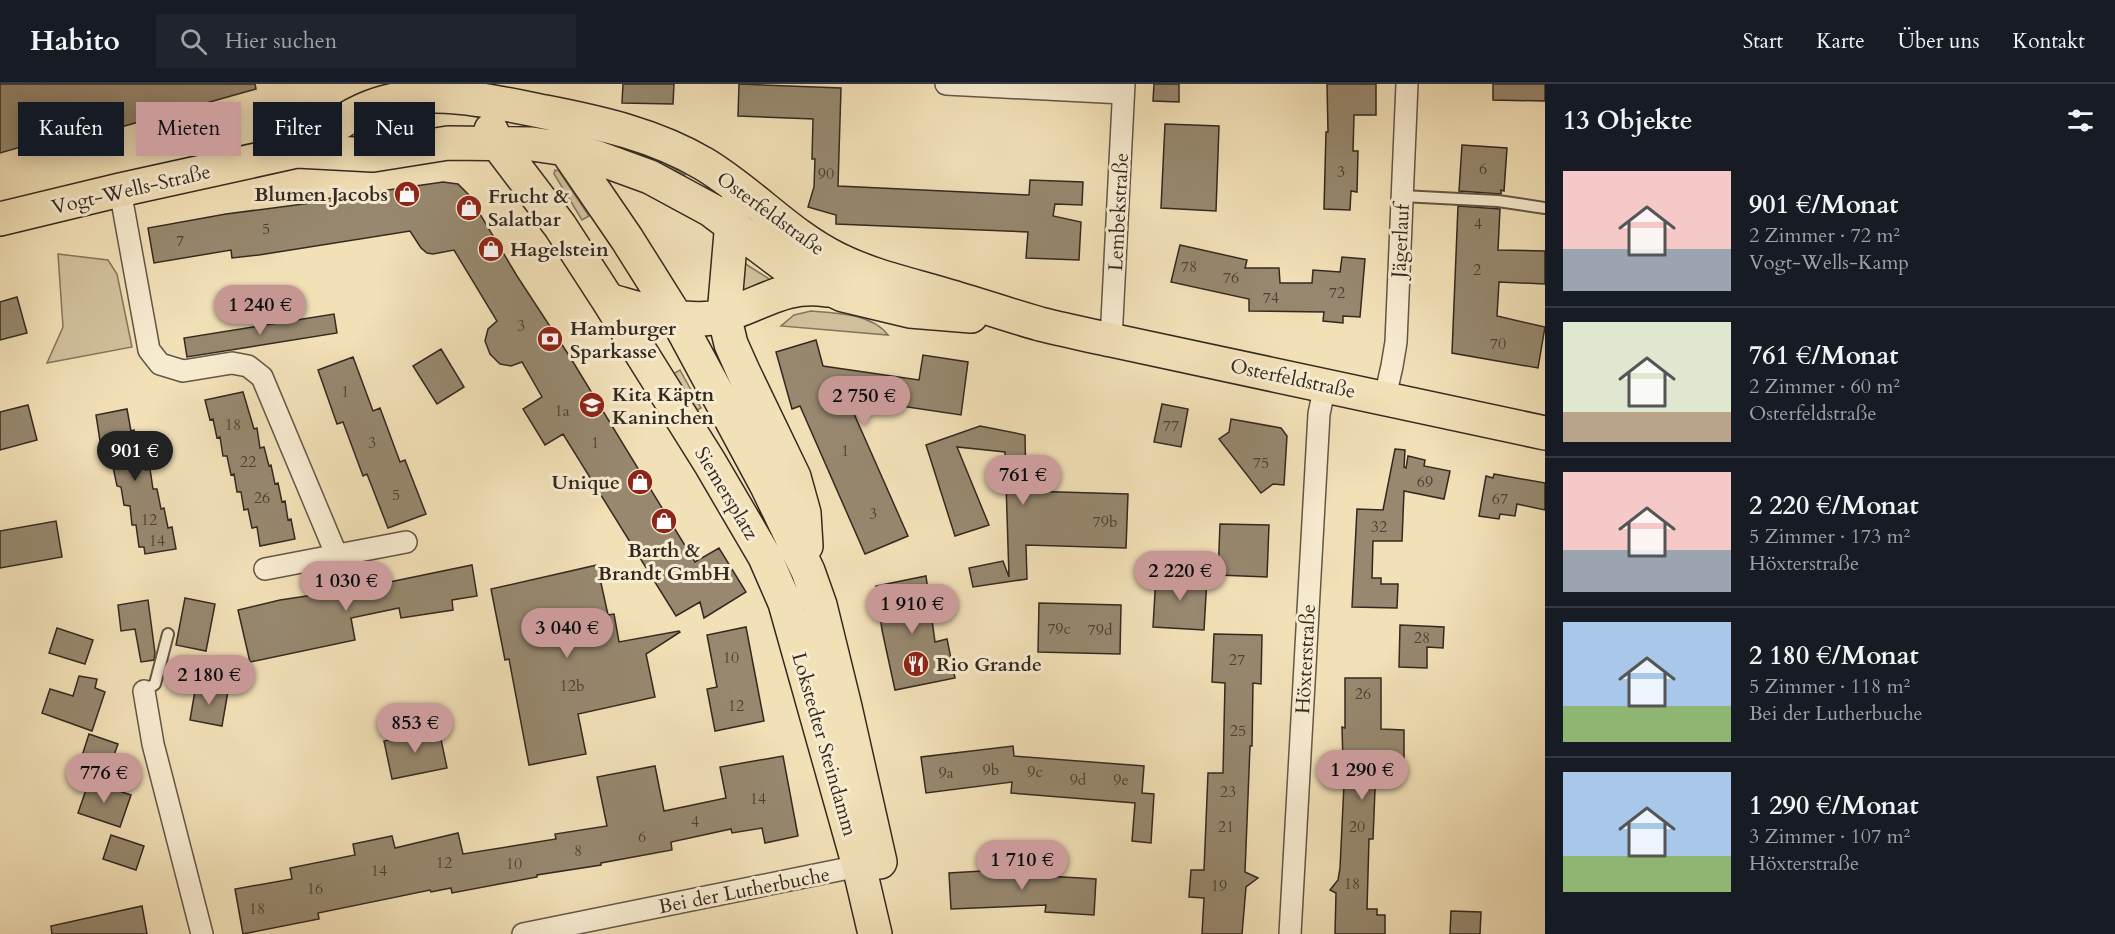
<!DOCTYPE html>
<html lang="de">
<head>
<meta charset="utf-8">
<style>
	:root { --surface:#171b24; --page:#20242c; --text:#f1f3f6; --muted:#9ea1a6; --line:#363941; --accent:#c59692 }
	body { margin:0; font-family:Cardo,serif; background:var(--page); color:var(--text); height:100vh; display:flex; flex-direction:column; font-size:22px; white-space:nowrap }
	* { box-sizing:border-box; margin:0 }
	p { font-size:20px; color:var(--muted) }
	.icon { flex:none; width:33px; height:33px; fill:none; stroke:currentColor; stroke-width:2; stroke-linecap:round; stroke-linejoin:round }
	.map { position:relative; flex:1; overflow:hidden }
	.sheet { display:flex; flex-direction:column; background:var(--surface); width:570px }
	.sheet>* { flex:none }
	.guide { position:absolute; left:18px; top:18px; width:570px; height:54px; display:flex; gap:12px }
	.price { position:absolute; translate:-50% -51px; padding:0 14px; border-radius:21px; background:var(--accent); color:#111; font-size:20px; line-height:39px; filter:drop-shadow(0 2px 3px #0008) }
	.price::after { content:''; position:absolute; left:50%; top:36px; width:18px; height:14px; margin-left:-9px; background:inherit; clip-path:polygon(0 0,100% 0,50% 100%) }
	.price.active { background:#222; color:#fff }
	ul { padding:0; list-style:none }
	li { display:flex; align-items:center; gap:18px; height:150px; padding:0 18px }
	li+li { border-top:2px solid var(--line) }
	li span { display:grid; place-items:center; flex:none; width:168px; height:120px; border-radius:0px; color:#555 }
	li>.icon { margin-inline-start:auto }
	span .icon { width:72px; height:72px; fill:#fffc; stroke-width:1 }
	li b { font-size:26px }
	h2 { display:flex; justify-content:space-between; align-items:center; height:72px; padding:0 18px; font-size:26px }
	.tag { padding:0 21px; border-radius:0px; background:var(--surface); box-shadow:0 3px 15px #0003; font-size:21px; line-height:54px }
	.tag.active { background:var(--accent); color:#111 }
	header { display:flex; align-items:center; gap:36px; box-sizing:border-box; height:84px; padding:0 30px; background:var(--surface); border-bottom:2px solid var(--line) }
	header strong { font-size:28px }
	nav { display:flex; gap:33px; margin-inline-start:auto; font-size:21px }
	.search { width:420px; height:54px; background:var(--page); display:flex; align-items:center; gap:15px; box-sizing:border-box; padding:0 21px; border-radius:0px; color:var(--muted); font-size:22px }
	main { display:flex; flex:1; min-height:0 }
	.map>svg:first-child { display:block }
</style>
</head>
<body>
<header>
<strong>Habito</strong>
<div class="search"><svg class="icon" aria-label="search" viewBox="0 0 24 24"><circle cx="10" cy="10" r="6"/><path d="M15 15l6 6"/></svg>Hier suchen</div>
<nav><a>Start</a><a>Karte</a><a>Über uns</a><a>Kontakt</a></nav>
</header>
<main>
<div class="map">
<svg width="1545" height="850" viewBox="0 0 1545 850">
	<rect width="100%" height="100%" fill="#f2e0b7"/>
	<filter id="stains"><feTurbulence type="fractalNoise" baseFrequency=".00333" numOctaves="4"/><feColorMatrix values="0 0 0 0 .2 0 0 0 0 .09 0 0 0 0 .02 0 0 0 .5 -.17"/></filter>
	<radialGradient id="worn" r=".72"><stop offset=".6" stop-color="#630" stop-opacity="0"/><stop offset="1" stop-color="#630" stop-opacity=".3"/></radialGradient>
	<path fill="#d2c19d" stroke="#83755e" stroke-width="1.5" d="M611 61 659 76 685 91 683 94 617 69Z
		M555 86 559 87 589 132 582 136 554 90Z
		M58 170 108 176 117 190 132 263 47 279 63 243Z
		M744 179 774 198 741 207Z
		M811 227C837 229 872 230 888 251L781 242 794 231Z
		M680 286 701 324 697 326 673 290Z"/>
	<path fill="#97886f" stroke="#342920" stroke-width="1.5" d="M0 0H255L256 5 103 48 100 40 0 69Z
		M623 0H674L673 20 622 19Z
		M739 0 841 4 838 102 1029 111 1030 96 1083 98 1082 121 1055 120 1053 132 1081 138 1079 176 1026 174 1028 148 836 140V131L808 123 814 103 815 75H812L813 35 738 32Z
		M1154 0H1179V18L1153 17Z
		M1327 0H1376V31H1354L1353 67H1358L1357 108 1351 107 1350 126 1324 125 1326 48H1328Z
		M1493 0H1545V17L1493 16Z
		M1165 40 1219 42 1216 127 1161 124Z
		M1462 61 1507 64 1504 107 1501 106V110L1459 107Z
		M443 98 458 100 468 110 517 192 570 273 695 478 719 464 746 508 704 534 700 518 676 532 563 350 545 361 523 325 542 313 522 278 511 282 500 280 490 270 485 257 488 245 497 237 454 166 433 170 427 169 421 164 410 147 259 171 232 174 231 166 154 179 148 144 226 130 319 118 318 116Z
		M1458 122 1500 125 1498 166 1545 167V200L1499 198 1497 232 1545 243 1538 284 1452 269Z
		M1180 161 1247 176 1245 184H1279L1280 199H1312L1313 186 1340 188 1342 173 1365 175 1360 233 1343 232V239L1323 237 1324 228 1249 227V215L1171 198Z
		M17 213 27 249 0 256V218Z
		M334 230 337 249 187 273 184 254Z
		M816 256 823 282 919 296 923 271 968 278 961 331 847 314 908 452 865 470 800 322 792 325 776 268Z
		M441 265 464 303 437 320 413 282Z
		M353 273 373 327 380 324 400 378 405 376 426 430 388 444 367 390 363 392 343 338 337 340 318 286Z
		M243 308 254 345 257 344 260 364 264 363 269 382 271 381 275 400 278 399 282 418 285 417 288 436 291 435 295 455 260 462 257 443 252 444 248 425 244 426 241 408H237L234 390 231 391 227 372H223L220 353 217 354 213 335 210 336 205 316Z
		M1162 320 1188 325 1181 363 1154 358Z
		M28 321 37 356 0 366V328Z
		M127 325 131 347 134 346 138 366 142 365 146 386 150 385 153 405H157L161 425 164 424 168 444 172 443 176 465 145 470 144 463H139L136 441H132L130 422 124 421 121 403 117 402 113 383H110L106 364 101 363 96 331Z
		M1231 335 1281 344 1287 352 1284 401 1273 400 1261 409 1219 355 1229 348Z
		M980 342 1025 351 1026 407 1128 410 1126 464 1026 461 1027 495 973 503 969 484 1003 477 1009 493 1005 368 957 363 989 441 955 452 926 361Z
		M1395 365 1405 366 1404 383 1406 384 1408 372 1425 376 1424 382 1450 387 1444 415 1404 407 1402 457H1373L1372 494H1381V500H1398L1397 524 1352 523 1357 425 1383 426Z
		M1494 390 1545 399V426L1517 420 1515 432 1500 430 1499 435 1479 432 1486 392 1493 394Z
		M56 437 62 473 0 484V447Z
		M1220 440 1269 441 1267 493 1218 491Z
		M472 481 477 512 452 516 453 526 401 534 399 524 351 534 355 556 250 578 238 526 280 516 346 506V507Z
		M597 481 608 531 614 530 619 558 679 547 680 548 646 570 655 613 578 630 586 670 529 681 509 575 505 576 491 505Z
		M1156 491 1207 494 1204 546 1153 543Z
		M926 492 935 558 947 555 955 594 895 606 882 546 876 502Z
		M185 514 215 520 206 567 176 561Z
		M148 516 155 569 154 576 141 578 135 545 121 547 118 521Z
		M1039 519 1121 521 1120 570 1038 568Z
		M1400 541 1444 543 1443 564 1427 563V584L1399 583Z
		M746 543 764 637 715 647 707 605 717 603 707 551Z
		M57 544 93 556 85 580 49 569Z
		M1214 550 1262 551 1261 600 1253 599 1252 662H1250L1245 788 1258 794 1246 803 1242 850H1202L1204 814 1189 813 1191 786H1204L1208 689H1223L1225 599 1212 598Z
		M79 592 97 595 95 604 105 608 92 647 42 629 50 605 73 612Z
		M1345 594H1381V645L1404 646V682L1376 681 1373 755H1369L1367 825H1377V831H1385V850H1335L1336 809 1330 806 1338 796 1340 784 1345 679H1343L1342 643 1345 644Z
		M196 601 228 607 222 642 190 636Z
		M439 646 447 684 392 695 384 657Z
		M89 650 118 660 109 685 81 675Z
		M1013 662 1014 672 1144 682 1142 709 1154 710 1151 759 1132 757 1135 719 1011 709 1012 698 926 709 921 673Z
		M783 672 798 752 765 759 762 744 732 749 731 745 671 758 672 766 601 779V781L537 791V793L452 809 451 804 431 808 430 806 318 829 319 835 243 850 235 805 292 795 290 784 355 771 353 760 392 752 395 764 458 749 463 770 556 755 555 750 607 742 597 693 655 682 664 727 726 714 720 683Z
		M89 697 131 711 120 743 78 729Z
		M111 751 144 762 136 786 103 775Z
		M999 786H1047V792L1096 795 1094 831 1045 828 1046 821 951 825 949 789Z
		M142 822 147 850H52L51 842Z
		M1451 827 1481 828 1480 850H1450Z"/>
	<g fill="none" stroke-linecap="round" stroke-linejoin="round">
		<g stroke="#645746" stroke-width="14">
			<path id="service" d="M1402 112 1498 117 1545 124
				M144 607 155 600 168 550"/>
		</g>
		<g stroke="#645746" stroke-width="24">
			<path id="minor" d="M946 0 1123 9
				M120 106 149 266 160 280 183 287 232 279 248 282 262 293 337 472
				M1111 256 1124 0
				M1385 313 1392 282 1396 258 1407 0
				M265 485 406 458
				M144 607 153 660 202 850
				M523 850 859 782
				M1290 850 1319 330 1325 301"/>
		</g>
		<g stroke="#342920" stroke-width="36">
			<path id="primary" d="M491 46 497 59 560 142 608 216 710 379 765 473 785 519 859 782 875 850
				M560 57 627 155 676 233 767 402 808 487 820 521 845 623 880 778
				M297 67C323 50 350 29 379 20 434 3 491 17 545 28 601 39 655 51 704 80 751 108 788 151 837 175 871 192 908 200 945 211 977 220 1008 231 1040 240 1064 246 1088 251 1111 256L1545 349
				M733 125 724 231 731 260 743 287 794 393 804 429 806 462
				M0 135 120 106 297 67 373 71 448 59 532 60 566 65 598 74 650 93 711 126 783 180 802 192 843 211 910 227 971 232
				M608 216C641 225 678 238 712 234 754 227 780 198 827 206"/>
		</g>
		<use href="#service" stroke="#f7ebd0" stroke-width="10"/>
		<use href="#minor" stroke="#f7ebd0" stroke-width="21"/>
		<use href="#primary" stroke="#f2e0b7" stroke-width="33"/>
	</g>
	<defs>
		<g id="shop-disc" transform="scale(1.35)"><circle r="9.5" fill="#8f2418" stroke="#f7ebd0"/><path d="M-5-2.5h2.3a2.7 3.5 0 0 1 5.4 0H5L5.5 6h-11ZM-1.5-2.5h3a1.5 2.3 0 0 0-3 0Z" fill="#fff"/></g>
		<g id="bank-disc" transform="scale(1.35)"><circle r="9.5" fill="#8f2418" stroke="#f7ebd0"/><path d="M-6-4H6V4H-6ZM0-2.3a2.3 2.3 0 1 0 0 4.6a2.3 2.3 0 1 0 0-4.6Z" fill="#fff"/></g>
		<g id="school-disc" transform="scale(1.35)"><circle r="9.5" fill="#8f2418" stroke="#f7ebd0"/><path d="M0-5L7-2L0 1L-7-2ZM-4 1L0 2.5L4 1V4Q0 6-4 4Z" fill="#fff"/></g>
		<g id="restaurant-disc" transform="scale(1.35)"><circle r="9.5" fill="#8f2418" stroke="#f7ebd0"/><path d="M-5-6h1v4h1v-4h1v4h1v-4h1v5L-1.5 .5V6h-2V.5L-5-1ZM5-6V6H3V1.5H1.5Q1.5-4 5-6Z" fill="#fff"/></g>
	</defs>
	<g fill-rule="evenodd">
		<use href="#shop-disc" x="407" y="110"/>
		<use href="#shop-disc" x="469" y="124"/>
		<use href="#shop-disc" x="491" y="165"/>
		<use href="#bank-disc" x="550" y="255"/>
		<use href="#school-disc" x="592" y="321"/>
		<use href="#shop-disc" x="640" y="398"/>
		<use href="#shop-disc" x="664" y="437"/>
		<use href="#restaurant-disc" x="916" y="580"/>
	</g>
	<g text-anchor="middle" stroke-width="6" stroke-linejoin="round" paint-order="stroke">
		<g font-size="16" fill="#4d4134">
			<text x="1483" y="90">6</text>
			<text x="1341" y="93">3</text>
			<text x="826" y="95">90</text>
			<text x="1478" y="145">4</text>
			<text x="266" y="150">5</text>
			<text x="180" y="162">7</text>
			<text x="1189" y="188">78</text>
			<text x="1477" y="191">2</text>
			<text x="1231" y="199">76</text>
			<text x="1337" y="214">72</text>
			<text x="1271" y="219">74</text>
			<text x="521" y="247">3</text>
			<text x="1498" y="265">70</text>
			<text x="345" y="313">1</text>
			<text x="562" y="332">1a</text>
			<text x="233" y="346">18</text>
			<text x="1171" y="347">77</text>
			<text x="372" y="364">3</text>
			<text x="595" y="364">1</text>
			<text x="845" y="372">1</text>
			<text x="248" y="383">22</text>
			<text x="1261" y="384">75</text>
			<text x="1425" y="403">69</text>
			<text x="396" y="416">5</text>
			<text x="262" y="419">26</text>
			<text x="1500" y="420">67</text>
			<text x="873" y="435">3</text>
			<text x="149" y="441">12</text>
			<text x="1105" y="443">79b</text>
			<text x="1379" y="448">32</text>
			<text x="157" y="462">14</text>
			<text x="1059" y="550">79c</text>
			<text x="1100" y="551">79d</text>
			<text x="1422" y="559">28</text>
			<text x="731" y="579">10</text>
			<text x="1237" y="581">27</text>
			<text x="572" y="607">12b</text>
			<text x="1363" y="615">26</text>
			<text x="736" y="627">12</text>
			<text x="1238" y="652">25</text>
			<text x="991" y="691">9b</text>
			<text x="1035" y="693">9c</text>
			<text x="946" y="694">9a</text>
			<text x="1078" y="701">9d</text>
			<text x="1121" y="701">9e</text>
			<text x="1228" y="713">23</text>
			<text x="758" y="720">14</text>
			<text x="695" y="743">4</text>
			<text x="1226" y="748">21</text>
			<text x="1357" y="748">20</text>
			<text x="642" y="758">6</text>
			<text x="578" y="772">8</text>
			<text x="444" y="784">12</text>
			<text x="514" y="785">10</text>
			<text x="379" y="792">14</text>
			<text x="1352" y="805">18</text>
			<text x="1219" y="807">19</text>
			<text x="315" y="810">16</text>
			<text x="257" y="830">18</text>
		</g>
		<g font-size="20" fill="#342920" stroke="#f7ebd0">
			<text transform="translate(131 105) rotate(-13)" y="7">Vogt-Wells-Straße</text>
			<text transform="translate(1118 128) rotate(-87)" y="7">Lembekstraße</text>
			<text transform="translate(771 129) rotate(36)" y="7">Osterfeldstraße</text>
			<text transform="translate(1400 157) rotate(-87)" y="7">Jägerlauf</text>
			<text transform="translate(1293 294) rotate(12)" y="7">Osterfeldstraße</text>
			<text transform="translate(727 409) rotate(59)" y="7">Siemersplatz</text>
			<text transform="translate(1305 575) rotate(-87)" y="7">Höxterstraße</text>
			<text transform="translate(825 660) rotate(74)" y="7">Lokstedter Steindamm</text>
			<text transform="translate(744 806) rotate(-11)" y="7">Bei der Lutherbuche</text>
		</g>
		<g font-size="20" font-weight="bold" fill="#342920" stroke="#f7ebd0" text-anchor="start">
			<text x="388" y="117" text-anchor="end">Blumen Jacobs</text>
			<text x="488" y="119">Frucht &amp;<tspan x="488" dy="23">Salatbar</tspan></text>
			<text x="510" y="172">Hagelstein</text>
			<text x="570" y="251">Hamburger<tspan x="570" dy="23">Sparkasse</tspan></text>
			<text x="612" y="317">Kita Käptn<tspan x="612" dy="23">Kaninchen</tspan></text>
			<text x="620" y="405" text-anchor="end">Unique</text>
			<text x="664" y="473" text-anchor="middle">Barth &amp;<tspan x="664" dy="23">Brandt GmbH</tspan></text>
			<text x="936" y="587">Rio Grande</text>
		</g>
	</g>
	<rect width="100%" height="100%" filter="url(#stains)"/>
	<rect width="100%" height="100%" fill="url(#worn)"/>
</svg>
<b class="price" style="left:260px;top:252px">1 240 €</b>
<b class="price" style="left:864px;top:343px">2 750 €</b>
<b class="price active" style="left:135px;top:398px">901 €</b>
<b class="price" style="left:1023px;top:422px">761 €</b>
<b class="price" style="left:1180px;top:518px">2 220 €</b>
<b class="price" style="left:346px;top:528px">1 030 €</b>
<b class="price" style="left:912px;top:551px">1 910 €</b>
<b class="price" style="left:567px;top:575px">3 040 €</b>
<b class="price" style="left:209px;top:622px">2 180 €</b>
<b class="price" style="left:415px;top:670px">853 €</b>
<b class="price" style="left:1362px;top:717px">1 290 €</b>
<b class="price" style="left:104px;top:720px">776 €</b>
<b class="price" style="left:1022px;top:807px">1 710 €</b>
<div class="guide">
<a class="tag">Kaufen</a>
<a class="tag active">Mieten</a>
<a class="tag">Filter</a>
<a class="tag">Neu</a>
</div>
</div>
<section class="sheet">
<h2>13 Objekte<svg class="icon" aria-label="filters" viewBox="0 0 24 24"><path d="M4 7h16M4 17h16"/><circle cx="9" cy="7" r="2"/><circle cx="15" cy="17" r="2"/></svg></h2>
<ul>
<li><span style="background:linear-gradient(#f6c9c9 65%,#9aa5b1 0)"><svg class="icon" aria-label="home" viewBox="0 0 24 24"><path d="M3 11l9-7 9 7M6 9v11h12V9"/></svg></span><div><b>901 €/Monat</b><p>2 Zimmer · 72 m²</p><p>Vogt-Wells-Kamp</p></div></li>
<li><span style="background:linear-gradient(#dfe7d0 75%,#b9a48a 0)"><svg class="icon" aria-label="home" viewBox="0 0 24 24"><path d="M3 11l9-7 9 7M6 9v11h12V9"/></svg></span><div><b>761 €/Monat</b><p>2 Zimmer · 60 m²</p><p>Osterfeldstraße</p></div></li>
<li><span style="background:linear-gradient(#f6c9c9 65%,#9aa5b1 0)"><svg class="icon" aria-label="home" viewBox="0 0 24 24"><path d="M3 11l9-7 9 7M6 9v11h12V9"/></svg></span><div><b>2 220 €/Monat</b><p>5 Zimmer · 173 m²</p><p>Höxterstraße</p></div></li>
<li><span style="background:linear-gradient(#a9c7e8 70%,#8fb573 0)"><svg class="icon" aria-label="home" viewBox="0 0 24 24"><path d="M3 11l9-7 9 7M6 9v11h12V9"/></svg></span><div><b>2 180 €/Monat</b><p>5 Zimmer · 118 m²</p><p>Bei der Lutherbuche</p></div></li>
<li><span style="background:linear-gradient(#a9c7e8 70%,#8fb573 0)"><svg class="icon" aria-label="home" viewBox="0 0 24 24"><path d="M3 11l9-7 9 7M6 9v11h12V9"/></svg></span><div><b>1 290 €/Monat</b><p>3 Zimmer · 107 m²</p><p>Höxterstraße</p></div></li>
</ul>
</section>
</main>
</body>
</html>
